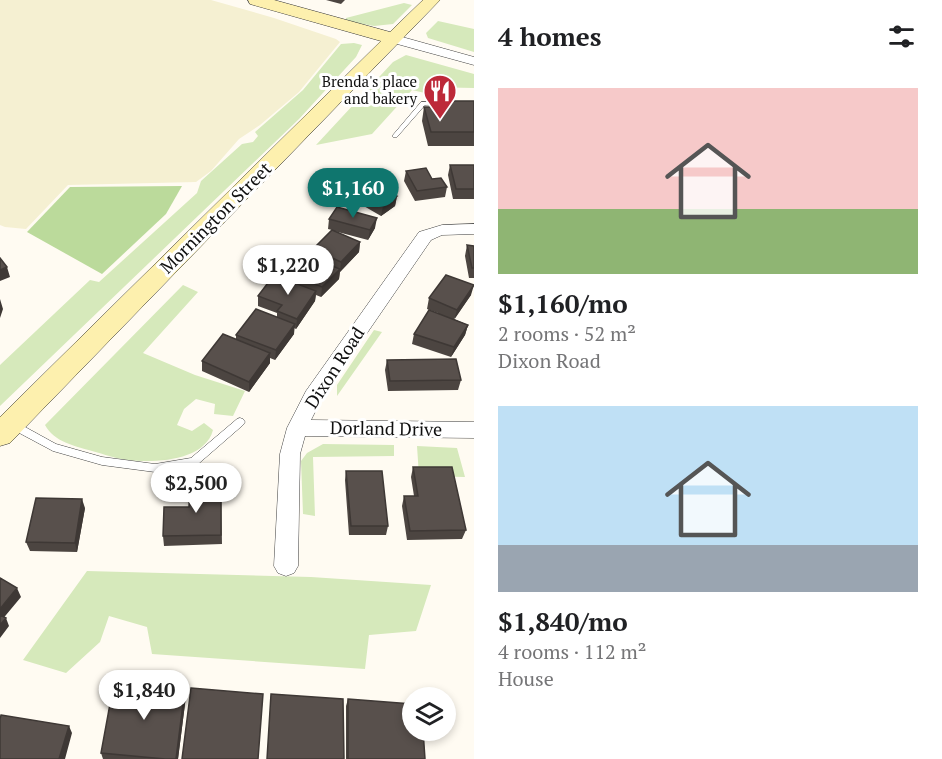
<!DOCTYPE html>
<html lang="en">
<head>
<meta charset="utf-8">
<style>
	:root { --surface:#fff; --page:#f2f2f2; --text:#202124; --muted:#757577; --accent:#0f766e }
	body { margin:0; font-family:"PT Serif",serif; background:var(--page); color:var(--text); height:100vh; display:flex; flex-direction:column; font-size:22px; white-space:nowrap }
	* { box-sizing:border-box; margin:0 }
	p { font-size:20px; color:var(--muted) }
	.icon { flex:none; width:33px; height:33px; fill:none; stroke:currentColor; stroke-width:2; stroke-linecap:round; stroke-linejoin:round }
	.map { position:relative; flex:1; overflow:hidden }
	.details { display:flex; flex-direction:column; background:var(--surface); width:468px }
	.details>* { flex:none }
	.tools { position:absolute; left:402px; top:687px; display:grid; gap:12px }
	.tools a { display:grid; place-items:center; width:54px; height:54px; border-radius:50%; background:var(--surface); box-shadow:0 3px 9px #0003; font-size:30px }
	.price { position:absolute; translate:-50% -51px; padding:0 14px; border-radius:21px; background:#fff; color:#222; font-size:20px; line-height:39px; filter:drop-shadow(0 2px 3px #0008) }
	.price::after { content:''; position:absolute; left:50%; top:36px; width:18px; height:14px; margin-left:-9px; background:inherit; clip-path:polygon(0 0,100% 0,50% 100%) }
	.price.on { background:var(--accent); color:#fff }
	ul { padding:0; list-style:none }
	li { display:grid; align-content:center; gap:12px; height:318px; padding:0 24px }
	li span { display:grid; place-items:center; height:186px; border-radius:0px; color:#555 }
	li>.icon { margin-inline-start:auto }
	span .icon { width:108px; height:108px; fill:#fffc; stroke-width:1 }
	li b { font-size:26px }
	h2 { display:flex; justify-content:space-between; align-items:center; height:72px; padding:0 24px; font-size:26px }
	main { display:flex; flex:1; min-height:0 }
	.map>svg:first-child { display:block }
</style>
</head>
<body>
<main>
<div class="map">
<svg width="474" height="759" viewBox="0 0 474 759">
	<rect width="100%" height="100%" fill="#fffbf2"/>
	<path fill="#f5f0d2" d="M0 0H211L274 18 336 39 340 42 299 92 260 125 239 139 211 171 196 182 68 185 26 229 5 227 0 225Z"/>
	<path fill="#d6e9bb" d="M404 3 412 5 393 24 374 26 346 21V18Z
		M438 21 474 29V52L428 38 426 33Z
		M354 43 362 45 356 57 299 119 0 406V365L90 280 99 282 197 193 201 181 242 144 253 142 258 136 255 132 303 90 341 44Z
		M406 55 474 74V88L425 87V93L412 90 372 134 316 145 393 62Z
		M183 285 198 292 143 353 195 375 245 391 233 416 214 414 215 404 196 399 184 409 177 425 192 431 204 423 213 430C205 461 155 463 128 460 116 459 104 454 92 451 75 446 54 442 45 425Z
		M374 330 382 332 337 396V385Z
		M323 444 394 445V456L313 457 315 516 303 514 301 461 307 453Z
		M417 446 457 448 465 477 419 476Z
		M87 571 311 577 431 585 416 631 369 635 365 669 152 654 147 627 109 616 100 642 66 673 23 660Z"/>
	<path fill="#bbda9b" d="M182 186 166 214 102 274 27 232 70 187Z"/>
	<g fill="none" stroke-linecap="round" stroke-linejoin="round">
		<g stroke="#424242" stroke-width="1">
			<path id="service" d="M442 101 445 103 444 104 425 105 397 137H393V135L421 102Z
				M240 418 243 419 245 422 243 425 197 465 155 472 102 465 53 451 10 428 8 425 10 422H16L56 444 102 457 155 464 191 458 237 419Z"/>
		</g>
		<g stroke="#424242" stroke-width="1">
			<path id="minor" d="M395 35 474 57V65L390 42 389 39Z
				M474 224V234L442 235 431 240 321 400 311 420 474 422V438L305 436 300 454 298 566 294 573 286 576 278 573 274 566 280 454 287 428 306 391 419 232 442 225Z"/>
		</g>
		<g stroke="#313131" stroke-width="1">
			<path id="secondary" d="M248 0H274L390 32 423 0H440L10 443 0 446V417L381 41 250 4Z"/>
		</g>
		<use href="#service" fill="#fff" fill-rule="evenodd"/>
		<use href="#minor" fill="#fff" fill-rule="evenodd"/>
		<use href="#secondary" fill="#fdf0ae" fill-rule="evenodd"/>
	</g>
	<path fill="#4c4541" d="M326 0H345L341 4Z
		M431 101H474V146H428L422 121 424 107H430Z
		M450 165H474V199H453L448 175Z
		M406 171 432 179 447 187 445 197 415 201 404 181Z
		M351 188 397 196 395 206 381 216 350 198Z
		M329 219 375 228 368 240 334 231 360 242 359 252 340 272 339 279 321 297 316 295 315 301 296 329 294 328V334L275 360 270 358V363L249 392 202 371V361L236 340V335L277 317V313L258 306V296L283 278V272L312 258 313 249 332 230 328 229Z
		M467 245 474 246V278H469L465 256Z
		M471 295 454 319 468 325 465 335 451 357 412 344 414 334 438 313 427 309 429 298Z
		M387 360 461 380 458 390 388 391 385 370Z
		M413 467 466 530 462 539 407 540 402 506 404 496H414L411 477Z
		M346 471 388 526 386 535H349L345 480Z
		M221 486 222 544 164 546 163 536 189 507Z
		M85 508 77 552 30 551 26 542Z
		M186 696 178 759H103L101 753Z
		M348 699 425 759H346V706Z"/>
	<path fill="#3e3835" d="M397 196 395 206 381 216 383 206Z
		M377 218 375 228 368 240 370 230Z
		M360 242 359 252 340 272 341 262Z
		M7 267 10 277 0 281V270Z
		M340 269 339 279 321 297 322 287Z
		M474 285 471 295 454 320 457 310Z
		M316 291 315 301 296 329 297 319Z
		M0 299 3 309 0 318Z
		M295 324 294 334 275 360 276 350Z
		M468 325 465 335 451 357 454 347Z
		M270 353V363L249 392V382Z
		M82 499 85 508 77 552 75 543Z
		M17 588 21 597 1 621 0 619V609Z
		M6 618 9 626 0 638V625Z
		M185 688 186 696 178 759H176Z
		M69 726 72 733 65 759H59Z"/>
	<path fill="#58504c" stroke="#3e3835" stroke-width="1.5" d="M431 101H474V132H431L424 107H433Z
		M450 165H474V189H456Z
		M426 168 432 179 441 178 447 187 417 191 406 171Z
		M365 179 397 196 383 206 351 188Z
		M337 207 377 218 370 230 329 219Z
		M332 230 360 242 341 262 313 249Z
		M467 245 474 246V268H472Z
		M296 252 340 269 322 287 283 272Z
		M0 258 7 267 0 270Z
		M274 275 316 291 297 319 277 311 282 305 258 296Z
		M446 275 474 285 457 310 429 298Z
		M256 309 295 324 276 350 236 335Z
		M429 310 468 325 454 347 414 334Z
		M223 334 270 353 249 382 202 361Z
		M456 359 461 380 390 381 387 360Z
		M413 467H452L466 530 410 531 404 496H418Z
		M346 471H382L388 526H351Z
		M221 486V535L163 536 164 507H189L190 487Z
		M36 498 82 499 75 543 26 542Z
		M0 578 17 588 0 609Z
		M0 615 6 618 0 625Z
		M114 682 185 688 176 759H165L101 753Z
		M191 688 263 694 258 759H182Z
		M271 694 343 699 344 759H267Z
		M348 699 412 704V730H423L425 759H348Z
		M1 715 69 726 59 759H0V719Z"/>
	<defs>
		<g id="restaurant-pin" transform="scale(1.725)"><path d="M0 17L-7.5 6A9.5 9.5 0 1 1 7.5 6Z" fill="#bd2939" stroke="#fff"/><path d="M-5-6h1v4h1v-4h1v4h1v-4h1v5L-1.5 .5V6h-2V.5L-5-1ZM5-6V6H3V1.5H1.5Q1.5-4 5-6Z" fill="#fff"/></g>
	</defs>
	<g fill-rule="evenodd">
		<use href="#restaurant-pin" x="440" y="91"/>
	</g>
	<g text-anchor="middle" stroke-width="6" stroke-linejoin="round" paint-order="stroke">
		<g font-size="15" fill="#0f0f0f" stroke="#fff" text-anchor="end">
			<text x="417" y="87">Brenda's place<tspan x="417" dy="17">and bakery</tspan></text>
		</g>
		<g font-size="18" fill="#0f0f0f" stroke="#fff">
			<text transform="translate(216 218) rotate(-45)" y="6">Mornington Street</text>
			<text transform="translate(335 368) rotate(-57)" y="6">Dixon Road</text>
			<text transform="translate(386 429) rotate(1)" y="6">Dorland Drive</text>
		</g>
	</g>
</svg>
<div class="tools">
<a><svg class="icon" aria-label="layers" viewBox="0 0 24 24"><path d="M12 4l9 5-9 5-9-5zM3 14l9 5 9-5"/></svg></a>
</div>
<b class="price on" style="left:353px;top:219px">$1,160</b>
<b class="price" style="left:288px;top:296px">$1,220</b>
<b class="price" style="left:196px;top:514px">$2,500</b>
<b class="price" style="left:144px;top:721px">$1,840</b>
</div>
<section class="details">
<h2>4 homes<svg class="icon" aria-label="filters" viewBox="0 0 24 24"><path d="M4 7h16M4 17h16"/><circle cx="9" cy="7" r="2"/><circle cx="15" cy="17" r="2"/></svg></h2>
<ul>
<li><span style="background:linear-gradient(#f6c9c9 65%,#8fb573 0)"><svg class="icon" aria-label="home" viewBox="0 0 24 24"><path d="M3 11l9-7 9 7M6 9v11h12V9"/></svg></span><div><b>$1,160/mo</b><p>2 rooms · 52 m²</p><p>Dixon Road</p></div></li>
<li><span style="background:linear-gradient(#bfe0f5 75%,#9aa5b1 0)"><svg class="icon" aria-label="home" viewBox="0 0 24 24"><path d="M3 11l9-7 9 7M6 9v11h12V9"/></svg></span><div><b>$1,840/mo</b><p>4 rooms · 112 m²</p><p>House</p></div></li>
</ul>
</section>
</main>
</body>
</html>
